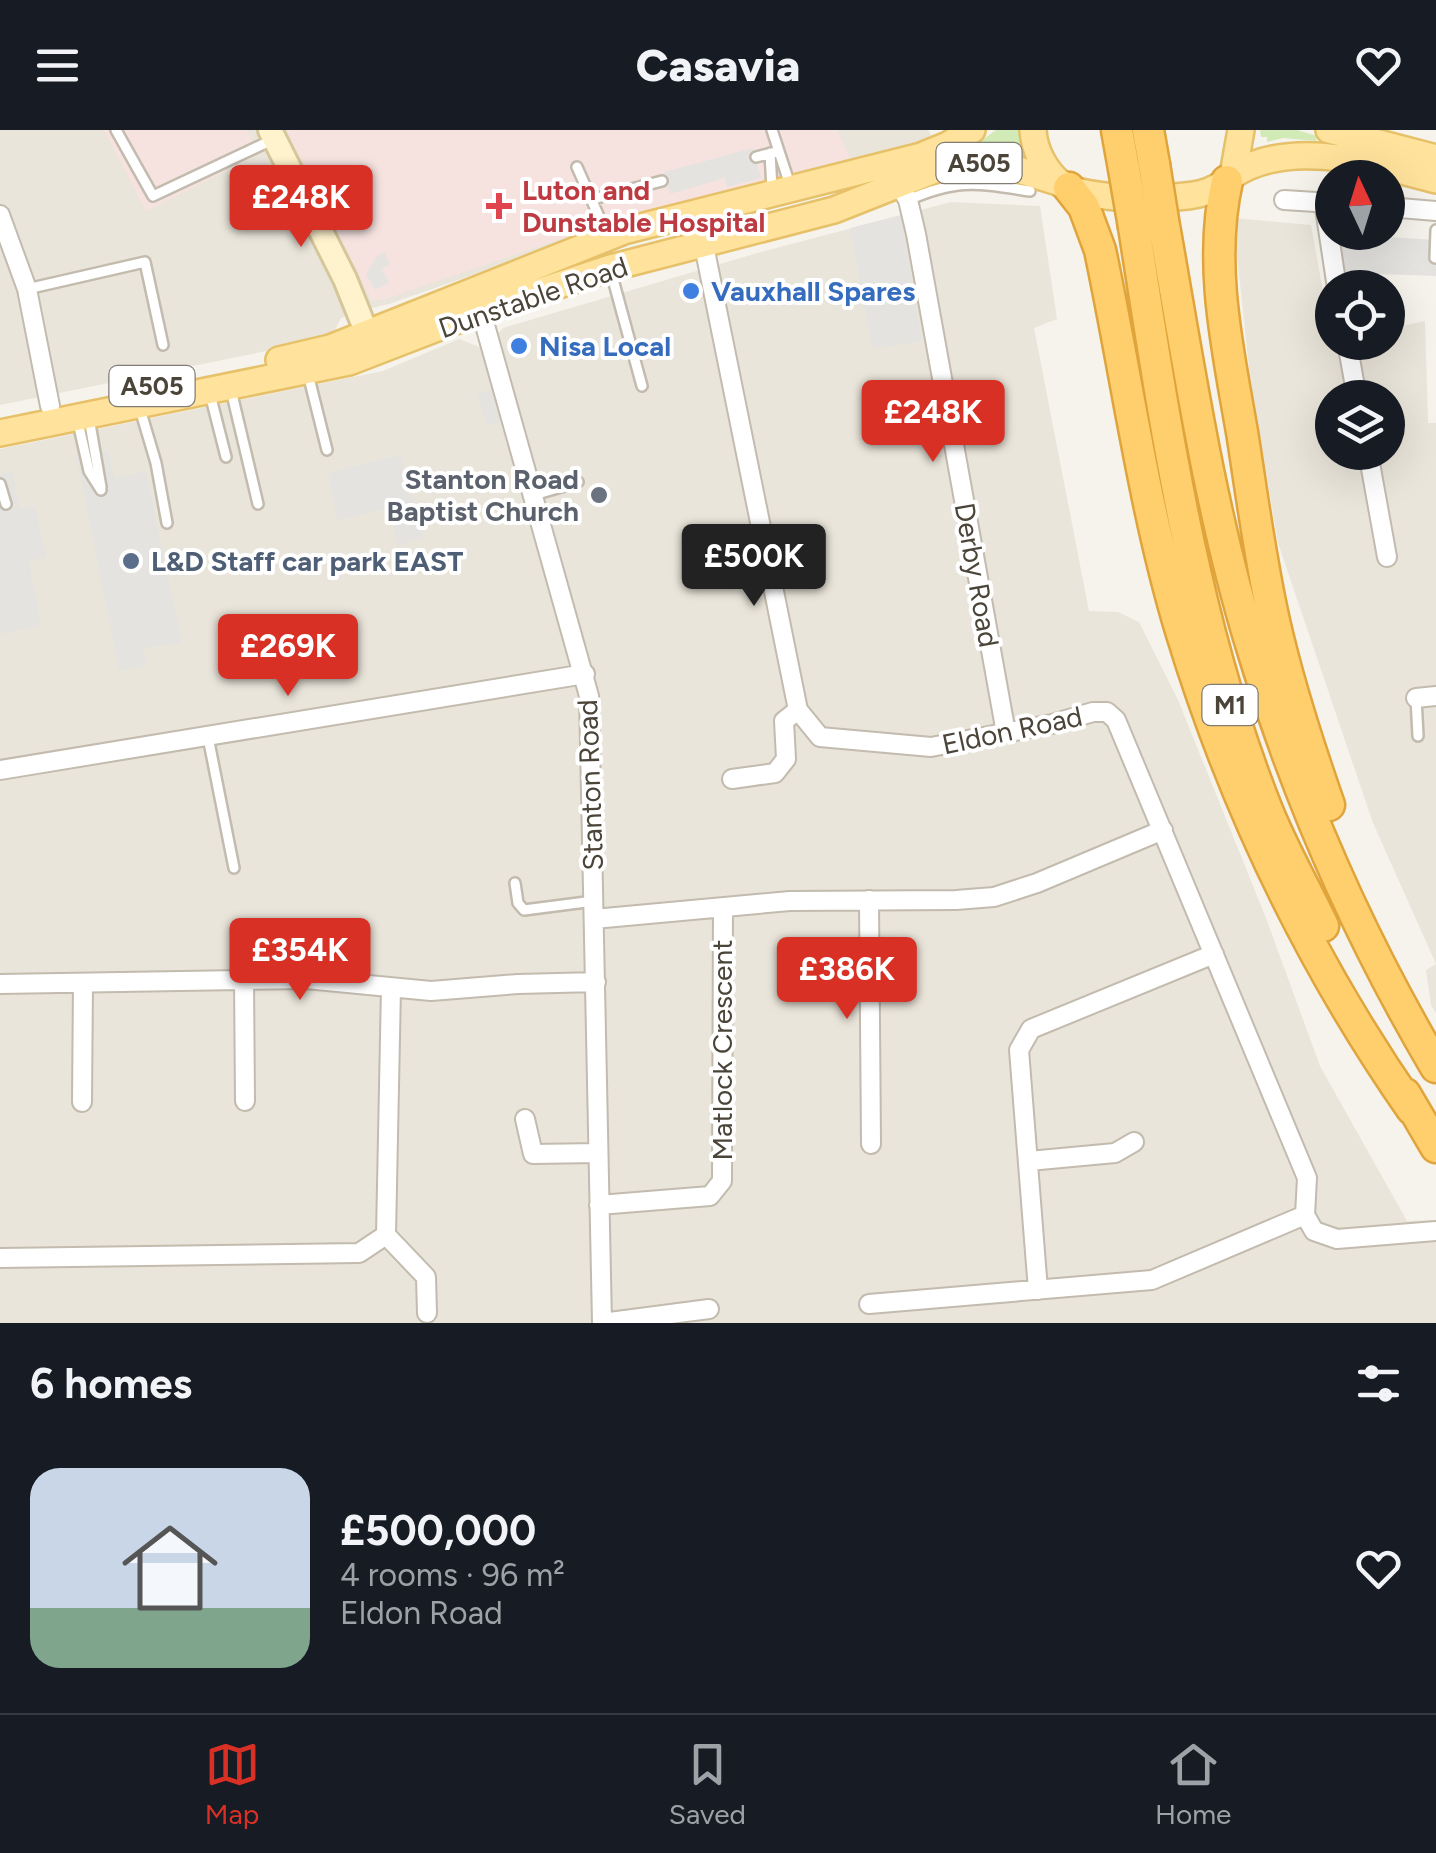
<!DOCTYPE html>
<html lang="en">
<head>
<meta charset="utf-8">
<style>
	:root { --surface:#171b24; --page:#20242c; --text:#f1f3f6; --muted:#9ea1a6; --line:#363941; --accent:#d93025 }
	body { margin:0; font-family:Figtree,sans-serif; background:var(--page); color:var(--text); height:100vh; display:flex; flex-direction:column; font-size:38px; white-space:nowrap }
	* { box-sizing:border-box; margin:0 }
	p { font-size:32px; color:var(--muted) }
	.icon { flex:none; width:55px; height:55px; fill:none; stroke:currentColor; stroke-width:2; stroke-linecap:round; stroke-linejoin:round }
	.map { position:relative; height:1193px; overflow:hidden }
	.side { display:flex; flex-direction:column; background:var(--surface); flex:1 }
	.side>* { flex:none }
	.needle { width:65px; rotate:356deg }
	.buttons { position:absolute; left:1315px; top:30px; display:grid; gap:20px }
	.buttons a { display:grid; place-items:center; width:90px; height:90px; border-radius:50%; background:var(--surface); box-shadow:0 10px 40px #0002; font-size:50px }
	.price { position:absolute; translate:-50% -85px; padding:0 22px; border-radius:10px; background:var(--accent); color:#fff; font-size:32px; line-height:65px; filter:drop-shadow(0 2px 5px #0008) }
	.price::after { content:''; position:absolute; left:50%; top:60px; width:30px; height:22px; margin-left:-15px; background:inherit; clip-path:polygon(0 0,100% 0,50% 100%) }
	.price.active { background:#222; color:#fff }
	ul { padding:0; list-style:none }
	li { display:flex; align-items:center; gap:30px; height:250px; padding:0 30px }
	li span { display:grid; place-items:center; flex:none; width:280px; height:200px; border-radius:30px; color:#555 }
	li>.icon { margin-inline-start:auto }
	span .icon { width:120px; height:120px; fill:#fffc; stroke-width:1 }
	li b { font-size:42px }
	h2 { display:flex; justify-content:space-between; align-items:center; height:120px; padding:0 30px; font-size:42px }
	header { display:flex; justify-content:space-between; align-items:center; height:130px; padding:0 30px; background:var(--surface); font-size:45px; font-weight:800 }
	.tab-bar { display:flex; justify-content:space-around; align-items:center; height:140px; border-top:2px solid var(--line); background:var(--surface); font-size:28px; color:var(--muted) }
	.tab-bar a { display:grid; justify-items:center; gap:5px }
	.tab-bar .active { color:var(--accent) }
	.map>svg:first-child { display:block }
</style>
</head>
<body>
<header><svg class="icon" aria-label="menu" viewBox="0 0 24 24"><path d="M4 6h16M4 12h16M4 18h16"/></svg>Casavia<svg class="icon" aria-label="heart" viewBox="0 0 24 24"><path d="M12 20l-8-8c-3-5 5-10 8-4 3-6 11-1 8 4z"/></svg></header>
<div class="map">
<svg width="1436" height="1193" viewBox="0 0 1436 1193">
	<rect width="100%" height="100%" fill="#f6f3ec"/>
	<path fill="#eae5da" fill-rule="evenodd" d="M0 0H928L932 7 927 18 556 116 389 174 359 181 341 188 331 208 0 275Z
		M951 72 1040 76 1057 189 1034 198 1089 481 1118 482 1139 492 1178 570 1266 788 1320 936 1407 1091 1436 1090V1193H0V319L383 241 459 209 485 219 503 198 761 122Z
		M1233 88 1311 95 1332 212H1388V199L1425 191 1428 293H1436V883L1431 875 1426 840 1436 834 1373 693 1278 413 1250 247ZM1332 268H1388V322H1332Z"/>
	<path fill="#f6e3e0" d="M104 0H247L259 24 146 81Z
		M286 0H837L851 30 602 95 382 170H371Z"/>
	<path fill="#d2eab5" d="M996 0H1021L1028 30 969 20Z
		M1260 0H1297L1317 6 1316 11 1283 8 1267 12V7H1261Z"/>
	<path fill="#e5e3e0" d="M753 18 761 48 727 57 725 48 670 64 664 42Z
		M901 85 922 211 872 219 850 98Z
		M1343 104 1436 110V146L1344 143 1341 114Z
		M384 122 390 134 382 139 389 152 375 160 366 144 376 127Z
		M493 259 502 292 487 296 477 264Z
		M108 321 115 348 146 341 182 513 144 518 147 536 119 541 76 326Z
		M401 324 423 408 398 416 389 378 337 391 328 343Z
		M12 341 19 378 35 376 46 428 29 430 41 496 0 504V344Z"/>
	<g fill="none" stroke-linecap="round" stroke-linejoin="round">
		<g stroke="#c2bbae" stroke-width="14">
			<path id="lane" d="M116 0 153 66 272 10
				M772 0 790 55
				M770 23 772 59
				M756 27 776 22
				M577 37 600 89
				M593 69 662 51
				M908 70C958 48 977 53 1030 61
				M1435 128 1436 100
				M611 142 642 256
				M27 159 145 132 163 215
				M308 244 327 320
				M231 260 258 374
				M210 264 226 327
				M140 279 156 333 167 393
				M77 288 89 341 101 360
				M89 288 101 357
				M0 354 6 374
				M534 365 578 352
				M1416 568 1418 606
				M208 607 234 738
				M515 753 518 773 524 780 594 771"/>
		</g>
		<g stroke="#c2bbae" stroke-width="22">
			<path id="street" d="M898 53 908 70 916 104 1006 603
				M1284 70 1332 73
				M1324 72 1337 158
				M1388 77 1436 81
				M707 79 701 86 700 96 798 580 820 607 931 617 1052 594 1093 582H1107L1116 590 1307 1048 1305 1085
				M0 85 27 159 50 276
				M481 181 589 566 602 1193
				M1347 212 1357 268
				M1368 322 1387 427
				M1416 568 1436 566
				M0 640 585 544
				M732 649 775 643 786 629 784 591 798 580
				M869 770 871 1014
				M594 789 790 771 956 770 994 767 1037 753 1163 700
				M244 849 245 971
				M0 854 306 849 431 861 518 854 596 852
				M82 972 83 853
				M525 989 533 1024 598 1023
				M1029 1031 1115 1023 1134 1012
				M599 1075 710 1066 722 1051 723 778
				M386 1105 426 1147 427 1183
				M0 1128 359 1123 386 1105 391 858
				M1038 1160 1019 920 1031 899 1214 824
				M869 1174 1152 1150 1305 1085 1314 1101 1337 1109 1436 1101
				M602 1193 709 1179"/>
		</g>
		<g stroke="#d6c79b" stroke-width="28">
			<path id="secondary" d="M270 0 345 149 374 221"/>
		</g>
		<g stroke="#e6c16a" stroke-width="30">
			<path id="primary" d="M1033 0C1034 20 1045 41 1061 54 1085 71 1170 70 1199 64 1212 61 1224 54 1233 45L1241 0
				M1329 0 1436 28
				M1233 45C1291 7 1374 34 1436 50
				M279 230 330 218 624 101 921 26 948 15 972 0
				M0 303 349 232 481 181 610 138 834 80 940 38 969 32 996 33 1061 53"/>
		</g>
		<g stroke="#e0a43c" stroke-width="35">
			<path id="highway" d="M1117 0 1124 39
				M1148 0 1154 34
				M1227 51C1208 133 1228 221 1242 302 1252 365 1260 429 1274 491 1288 553 1308 615 1329 675
				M1069 58 1084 77 1100 120C1127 247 1144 379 1182 504 1234 674 1311 834 1412 979
				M1163 90C1188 231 1209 376 1251 514 1295 661 1358 805 1436 937
				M1134 97C1165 293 1193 494 1267 680 1283 720 1305 758 1323 796
				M1405 964 1436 1017"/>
		</g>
		<use href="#lane" stroke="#fff" stroke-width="9"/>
		<use href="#street" stroke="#fff" stroke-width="18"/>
		<use href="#secondary" stroke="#fff3cd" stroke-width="22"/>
		<use href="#primary" stroke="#ffe39c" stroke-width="25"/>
		<use href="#highway" stroke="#ffcf6e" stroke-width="30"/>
		<g stroke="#e0a43c" stroke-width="35" stroke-linecap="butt">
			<path id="highway-bridge" d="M1154 34 1163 90
				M1124 39 1134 97"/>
		</g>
		<use href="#highway-bridge" stroke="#ffcf6e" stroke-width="30"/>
	</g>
	<path fill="#e0444e" stroke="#fff" stroke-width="4" d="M494 61h10v10h10v10h-10v10h-10v-10h-10v-10h10z"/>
	<g fill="#3f7fe0" stroke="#fff" stroke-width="4">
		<circle cx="691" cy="161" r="10"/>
		<circle cx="519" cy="216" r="10"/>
	</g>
	<circle fill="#6b7280" stroke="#fff" stroke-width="4" cx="599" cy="365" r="10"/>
	<circle fill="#5c6f8a" stroke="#fff" stroke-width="4" cx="131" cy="431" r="10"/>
	<g text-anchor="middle" stroke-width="8" stroke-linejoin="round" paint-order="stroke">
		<g fill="#fff" stroke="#817c74" stroke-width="2.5">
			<rect x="936.5" y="13" width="85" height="40" rx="8"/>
			<rect x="109.5" y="236" width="85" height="40" rx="8"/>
			<rect x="1202.5" y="555" width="55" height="40" rx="8"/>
		</g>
		<g font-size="25" font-weight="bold" fill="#4b4439">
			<text x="979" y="42">A505</text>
			<text x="152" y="265">A505</text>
			<text x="1230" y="584">M1</text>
		</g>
		<g font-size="28" font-weight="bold" fill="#be3a42" stroke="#fff" text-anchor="start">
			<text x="522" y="70">Luton and<tspan x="522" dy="32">Dunstable Hospital</tspan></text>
		</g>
		<g font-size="28" font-weight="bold" fill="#366cbe" stroke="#fff" text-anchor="start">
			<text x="711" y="171">Vauxhall Spares</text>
			<text x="539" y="226">Nisa Local</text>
		</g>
		<g font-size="28" fill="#4b4439" stroke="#fff">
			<text transform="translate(533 167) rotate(-19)" y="10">Dunstable Road</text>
			<text transform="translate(977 445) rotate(80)" y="10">Derby Road</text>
			<text transform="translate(1012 600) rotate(-12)" y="10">Eldon Road</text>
			<text transform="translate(590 655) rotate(-92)" y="10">Stanton Road</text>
			<text transform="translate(722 920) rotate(-90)" y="10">Matlock Crescent</text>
		</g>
		<g font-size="28" font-weight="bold" fill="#5b616d" stroke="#fff" text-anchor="end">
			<text x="579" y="359">Stanton Road<tspan x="579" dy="32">Baptist Church</tspan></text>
		</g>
		<g font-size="28" font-weight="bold" fill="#4e5e75" stroke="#fff" text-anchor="start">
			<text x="151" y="441">L&amp;D Staff car park EAST</text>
		</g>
	</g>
</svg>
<div class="buttons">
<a><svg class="needle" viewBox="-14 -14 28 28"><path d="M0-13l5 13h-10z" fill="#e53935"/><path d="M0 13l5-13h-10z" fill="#9ea1a6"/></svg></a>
<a><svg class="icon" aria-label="locate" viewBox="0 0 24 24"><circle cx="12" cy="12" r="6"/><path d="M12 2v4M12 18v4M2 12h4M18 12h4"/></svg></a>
<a><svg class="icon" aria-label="layers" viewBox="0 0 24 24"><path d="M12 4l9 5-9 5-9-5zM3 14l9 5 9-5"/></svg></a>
</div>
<b class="price" style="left:301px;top:120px">£248K</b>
<b class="price" style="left:933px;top:335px">£248K</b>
<b class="price active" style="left:754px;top:479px">£500K</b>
<b class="price" style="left:288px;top:569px">£269K</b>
<b class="price" style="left:300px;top:873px">£354K</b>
<b class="price" style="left:847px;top:892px">£386K</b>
</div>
<section class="side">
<h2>6 homes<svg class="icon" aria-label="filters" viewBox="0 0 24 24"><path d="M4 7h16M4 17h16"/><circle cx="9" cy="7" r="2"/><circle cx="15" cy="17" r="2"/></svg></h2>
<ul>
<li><span style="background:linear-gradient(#c9d6e8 70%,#7fa58c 0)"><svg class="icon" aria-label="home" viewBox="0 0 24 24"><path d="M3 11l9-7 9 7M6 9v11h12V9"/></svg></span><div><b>£500,000</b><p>4 rooms · 96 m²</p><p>Eldon Road</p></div><svg class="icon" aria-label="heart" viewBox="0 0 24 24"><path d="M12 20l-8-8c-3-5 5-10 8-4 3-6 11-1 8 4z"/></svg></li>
</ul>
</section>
<nav class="tab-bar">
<a class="active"><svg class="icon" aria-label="map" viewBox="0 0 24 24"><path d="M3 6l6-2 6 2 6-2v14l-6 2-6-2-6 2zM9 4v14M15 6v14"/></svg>Map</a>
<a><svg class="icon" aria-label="saved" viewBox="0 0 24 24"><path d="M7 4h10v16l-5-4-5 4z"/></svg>Saved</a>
<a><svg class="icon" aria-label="home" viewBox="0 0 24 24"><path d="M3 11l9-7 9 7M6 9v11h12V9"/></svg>Home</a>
</nav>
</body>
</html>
